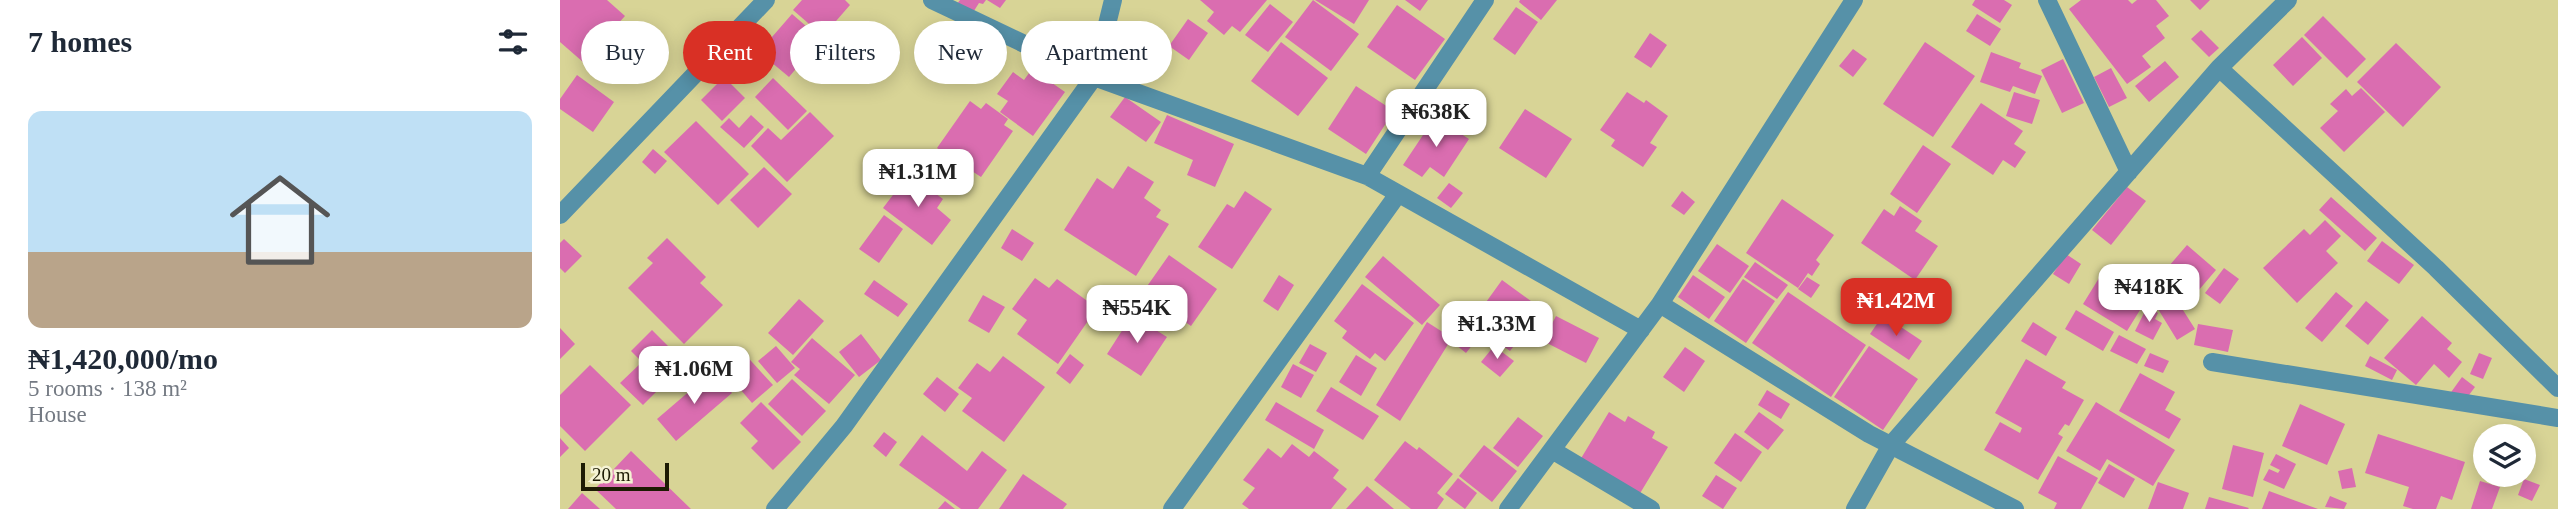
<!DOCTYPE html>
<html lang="en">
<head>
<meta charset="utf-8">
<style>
	:root { --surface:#fff; --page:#f2f2f3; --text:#1f2937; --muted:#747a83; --accent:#d93025 }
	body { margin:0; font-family:"Times New Roman",serif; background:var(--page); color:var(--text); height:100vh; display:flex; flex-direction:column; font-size:26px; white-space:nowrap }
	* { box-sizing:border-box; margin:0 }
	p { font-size:23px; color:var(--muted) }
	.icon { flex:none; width:38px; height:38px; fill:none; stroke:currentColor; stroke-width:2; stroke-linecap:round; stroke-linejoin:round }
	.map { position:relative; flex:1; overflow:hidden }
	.side { display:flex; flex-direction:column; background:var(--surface); width:560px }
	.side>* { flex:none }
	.top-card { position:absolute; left:21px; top:21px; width:665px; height:63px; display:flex; gap:14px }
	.controls { position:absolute; left:1913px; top:424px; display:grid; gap:14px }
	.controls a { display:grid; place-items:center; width:63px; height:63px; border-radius:50%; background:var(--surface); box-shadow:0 4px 18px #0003; font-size:35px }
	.scale { position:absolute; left:21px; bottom:18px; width:88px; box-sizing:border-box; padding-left:7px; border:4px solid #1d1b03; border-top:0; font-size:19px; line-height:24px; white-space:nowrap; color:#1d1b03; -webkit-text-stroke:5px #f5f3d4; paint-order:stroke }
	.price { position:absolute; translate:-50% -60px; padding:0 16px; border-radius:14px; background:#fff; color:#222; font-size:23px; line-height:46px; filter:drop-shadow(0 2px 4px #0008) }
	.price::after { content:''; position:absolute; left:50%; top:42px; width:21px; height:16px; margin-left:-10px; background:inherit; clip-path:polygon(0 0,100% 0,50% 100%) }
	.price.selected { background:var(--accent); color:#fff }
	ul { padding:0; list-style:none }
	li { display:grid; align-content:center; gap:14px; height:371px; padding:0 28px }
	li span { display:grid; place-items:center; height:217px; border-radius:14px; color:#555 }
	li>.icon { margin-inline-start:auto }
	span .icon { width:126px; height:126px; fill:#fffc; stroke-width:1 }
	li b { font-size:30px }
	h2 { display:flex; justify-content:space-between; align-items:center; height:84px; padding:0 28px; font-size:30px }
	.tag { padding:0 24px; border-radius:32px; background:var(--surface); box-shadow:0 4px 18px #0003; font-size:24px; line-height:63px }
	.tag.selected { background:var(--accent); color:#fff }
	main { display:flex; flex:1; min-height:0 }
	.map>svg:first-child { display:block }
</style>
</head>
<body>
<main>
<section class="side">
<h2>7 homes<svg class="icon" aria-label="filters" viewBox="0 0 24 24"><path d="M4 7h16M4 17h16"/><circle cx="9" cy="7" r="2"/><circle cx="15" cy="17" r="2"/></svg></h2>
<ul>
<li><span style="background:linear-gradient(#bfe0f5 65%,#b9a48a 0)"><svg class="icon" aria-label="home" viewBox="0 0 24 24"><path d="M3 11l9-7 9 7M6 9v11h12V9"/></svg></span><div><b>₦1,420,000/mo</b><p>5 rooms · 138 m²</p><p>House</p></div></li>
</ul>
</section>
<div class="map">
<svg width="1998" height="509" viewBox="0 0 1998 509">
	<rect width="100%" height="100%" fill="#d8d496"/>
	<path fill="#da6db0" d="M0 0H47L65 16 23 62 0 42Z
		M242 0H285L290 5 263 36 233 10Z
		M400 0H426L423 4 419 3 412 14 397 4Z
		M427 0H446L440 8Z
		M640 0H707L680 32 672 26 664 35 647 21 654 12Z
		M753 0 799 34 771 71 725 37Z
		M755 0H809L794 24Z
		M845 0H868L860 11Z
		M960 0H997L981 20 959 2Z
		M1415 0H1444L1452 5 1440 23 1412 5Z
		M1521 0H1568L1572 4 1577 0H1596L1609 16 1596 26 1605 38 1582 56 1591 67 1567 84 1509 9Z
		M1630 0H1650L1640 10Z
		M710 4 733 22 708 52 685 35Z
		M837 5 885 39 855 80 807 47Z
		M956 7 978 22 955 55 933 39Z
		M232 14 261 39 229 77 199 52Z
		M1417 14 1441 29 1430 46 1406 31Z
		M1763 16 1806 59 1787 78 1744 35Z
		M628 19 648 33 629 60 609 46Z
		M1641 30 1659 48 1649 57 1631 39Z
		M1090 33 1107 45 1091 68 1074 57Z
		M1742 37 1762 58 1733 86 1713 65Z
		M721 42 768 78 738 116 691 81Z
		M1365 42 1415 76 1373 137 1323 104Z
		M1836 43 1881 87 1843 127 1797 82Z
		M1293 49 1307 59 1293 77 1279 66Z
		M1431 52 1461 63 1459 68 1482 76 1475 94 1453 86 1450 92 1420 82Z
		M1503 59 1524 103 1502 113 1481 70Z
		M1605 61 1619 77 1589 102 1575 86Z
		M1551 68 1567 98 1549 107 1534 77Z
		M472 69 505 92 473 136 440 112 448 101 437 94 453 72 464 80Z
		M17 75 54 102 33 132 0 109V99Z
		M164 77 185 98 162 121 141 100Z
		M213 78 247 111 228 130 195 97Z
		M796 86 834 111 806 154 768 129Z
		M1801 88 1825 112 1784 152 1760 128 1778 111 1770 104 1786 89 1792 96Z
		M1067 92 1084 103 1086 100 1108 116 1090 143 1097 147 1083 167 1051 146 1055 140 1040 130Z
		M1454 92 1480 100 1472 124 1446 116Z
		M565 97 601 122 586 142 550 117Z
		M410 101 421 109 426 103 448 119 444 125 453 131 421 177 377 148Z
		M1421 103 1463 131 1454 144 1466 152 1455 168 1443 160 1433 175 1391 147Z
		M965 109 1012 139 986 178 939 148Z
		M250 112 274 136 227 182 191 146 208 128 221 140Z
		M191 115 204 127 184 148 160 127 169 118 179 128Z
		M607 115 674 144 655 187 627 175 633 160 594 143Z
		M875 117 909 139 884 177 870 167 862 177 843 165Z
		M136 121 189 174 158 205 104 152Z
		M1363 145 1391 164 1357 213 1330 194Z
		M93 149 107 161 95 174 82 162Z
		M568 166 594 182 584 198 601 210 596 217 609 224 576 276 504 230 537 178 553 189Z
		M204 167 232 194 198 228 170 200Z
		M349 174 383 199 377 208 391 220 372 245 323 208Z
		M889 183 903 193 891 208 877 198Z
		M1567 187 1586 201 1551 245 1532 230Z
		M685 191 712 209 672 269 638 247 667 204 674 208Z
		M1122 191 1135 202 1124 215 1111 206Z
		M1771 197 1817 238 1805 251 1759 210Z
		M1222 199 1274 235 1256 260 1260 264 1252 276 1248 273 1238 288 1186 253Z
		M1340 206 1362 221 1355 231 1378 246 1355 280 1301 243 1324 209 1334 216Z
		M324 215 343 229 319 263 299 249Z
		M1765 220 1781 236 1766 251 1778 263 1737 303 1703 268 1744 229 1750 235Z
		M452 229 474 243 462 261 441 248Z
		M107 238 146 277 140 283 163 305 124 344 68 288 93 263 87 258Z
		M4 239 22 256 5 273 0 268V243Z
		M1822 241 1854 265 1839 284 1807 261Z
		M1157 244 1189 266 1170 293 1138 271Z
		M1627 245 1656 270 1638 291 1609 266Z
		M1506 254 1521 264 1509 284 1493 274Z
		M609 255 657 289 631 326 583 292Z
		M823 256 880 305 862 325 805 277Z
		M1195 262 1228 285 1217 299 1184 277Z
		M1664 268 1679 279 1660 304 1645 293Z
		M1544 270 1588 297 1567 331 1523 304Z
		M719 275 734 285 718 311 703 301Z
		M1133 275 1165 297 1149 319 1118 297Z
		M1247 277 1260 285 1251 298 1238 289Z
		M475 278 489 288 497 279 537 308 498 364 457 334 467 320 452 309Z
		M1183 279 1215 301 1186 343 1154 321Z
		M314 280 348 304 338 317 304 294Z
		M942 280 982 309 950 351 911 323Z
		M1604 280 1635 329 1617 340 1587 291Z
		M802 284 854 323 825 361 815 353 810 359 782 338 787 331 774 321Z
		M1228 292 1306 345 1271 397 1192 343Z
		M1776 292 1793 306 1762 342 1745 328Z
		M559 294 573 306 556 327 541 316Z
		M423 295 445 307 429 333 408 321Z
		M239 299 264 321 233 355 208 333Z
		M1806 301 1829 320 1808 345 1785 326Z
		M1587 307 1598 313 1595 319 1602 323 1593 340 1575 331Z
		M1516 310 1554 332 1543 351 1505 329Z
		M572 315 607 337 581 376 547 354Z
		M1323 315 1362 341 1349 360 1310 334Z
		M996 316 1039 338 1026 363 983 341Z
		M1862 316 1892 343 1887 349 1902 362 1889 378 1874 364 1856 385 1824 358Z
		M867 322 892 338 840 421 816 405Z
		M1473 322 1497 337 1486 356 1461 341Z
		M1638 324 1673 330 1668 352 1634 345Z
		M0 328 15 344 0 359Z
		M92 330 125 363 83 405 60 383 82 362 71 351Z
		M907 331 917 339 906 353 896 345Z
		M301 334 321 360 299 377 279 352Z
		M1559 335 1586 349 1577 364 1550 351Z
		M252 338 295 375 269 404 234 375 240 369 231 362Z
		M750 344 767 353 756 372 739 363Z
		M216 346 235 368 217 383 198 361Z
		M934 346 954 361 940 377 921 362Z
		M1309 346 1358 379 1323 430 1274 397Z
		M1125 347 1145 361 1124 392 1103 377Z
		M182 351 213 385 192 403 162 368Z
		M1590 353 1609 361 1603 373 1584 366Z
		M1919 353 1932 358 1923 379 1910 374Z
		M510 354 524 365 510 384 496 373Z
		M796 355 817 368 801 396 779 382Z
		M443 356 485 387 444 442 402 411 412 398 398 388 417 363 430 372Z
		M1810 356 1837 370 1832 380 1805 366Z
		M1466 359 1506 382 1502 388 1524 400 1509 426 1505 424 1498 434 1503 437 1478 480 1424 450 1440 422 1460 433 1462 428 1435 413Z
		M733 364 754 375 741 398 721 387Z
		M30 365 71 405 25 451 0 426V395Z
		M153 371 172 393 116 441 97 419Z
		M1580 373 1615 392 1605 410 1621 419 1609 439 1559 411Z
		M377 377 399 394 385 412 363 394Z
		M1902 377 1915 387 1897 411 1884 402Z
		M232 379 266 411 242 436 208 404Z
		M771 387 819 416 803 440 756 411Z
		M1207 390 1230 404 1221 419 1198 405Z
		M201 402 241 442 213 470 191 448 198 441 180 423Z
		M716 402 764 430 754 449 705 420Z
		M1536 402 1615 450 1593 486 1547 459 1540 471 1506 451Z
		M1740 404 1785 424 1767 465 1722 446Z
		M1049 412 1065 422 1068 416 1095 432 1092 438 1108 447 1079 495 1020 460Z
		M1199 412 1224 430 1208 450 1184 432Z
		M958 417 983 436 958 467 933 448Z
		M324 432 337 442 326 457 313 446Z
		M1175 433 1202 452 1181 482 1154 463Z
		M1818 434 1905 462 1892 500 1881 496 1876 509H1853L1843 506 1849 487 1805 473Z
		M362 435 407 471 422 451 447 470 418 509H401L339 465Z
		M0 438 9 448 0 457Z
		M845 441 857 450 859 447 893 474 877 493 884 499 877 509H851L814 480Z
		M732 444 749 457 754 451 779 470 773 478 787 489 771 509H689L682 504 695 488 683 480 708 448 721 458Z
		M924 445 957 471 932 502 899 476Z
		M1673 445 1704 453 1693 497 1662 489Z
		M71 451 131 509H56L35 489Z
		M1716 454 1736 464 1724 489 1703 480 1709 469 1718 473 1720 470 1710 465Z
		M1498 456 1538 478 1521 509H1494L1497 503 1478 493Z
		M1549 464 1575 479 1564 498 1538 483Z
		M1792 468 1796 487 1782 489 1778 471Z
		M463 474 507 504 503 509H439Z
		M1156 475 1177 488 1163 509 1142 496Z
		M898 478 917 493 905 509 885 494Z
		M1964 479 1980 485 1972 501 1958 495Z
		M1920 481 1940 487 1932 509H1911Z
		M1598 482 1629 493 1623 509H1588Z
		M807 486 834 509H786Z
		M1709 491 1758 509H1702Z
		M22 493 40 509H8Z
		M1770 496 1787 503 1784 509 1765 507Z
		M1649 497 1689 508 1688 509H1645Z
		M385 501 395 509H378Z"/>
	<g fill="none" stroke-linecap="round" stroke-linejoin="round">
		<path stroke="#5691a8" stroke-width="18" d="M372 0 534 77 807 176 1081 330
			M1487 0 1569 172
			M1659 68 1876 268 1998 388
			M807 176 925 0
			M0 215 206 0
			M1100 304 1309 434 1455 509
			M1652 362 1998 418
			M992 450 1091 509
			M215 509 284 426 534 77 553 0
			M612 509 838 194
			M948 509 1100 304 1294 0
			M1295 509 1331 445 1659 68 1728 0"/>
	</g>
</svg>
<div class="controls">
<a><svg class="icon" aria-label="layers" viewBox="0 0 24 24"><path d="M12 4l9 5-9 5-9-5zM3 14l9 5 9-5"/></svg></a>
</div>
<div class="scale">20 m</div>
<b class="price" style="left:876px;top:149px">₦638K</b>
<b class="price" style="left:358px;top:209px">₦1.31M</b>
<b class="price" style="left:1589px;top:324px">₦418K</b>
<b class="price selected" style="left:1336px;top:338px">₦1.42M</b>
<b class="price" style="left:577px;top:345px">₦554K</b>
<b class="price" style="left:937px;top:361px">₦1.33M</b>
<b class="price" style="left:134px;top:406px">₦1.06M</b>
<div class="top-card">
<a class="tag">Buy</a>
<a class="tag selected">Rent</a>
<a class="tag">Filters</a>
<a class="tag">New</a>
<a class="tag">Apartment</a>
</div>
</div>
</main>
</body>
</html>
